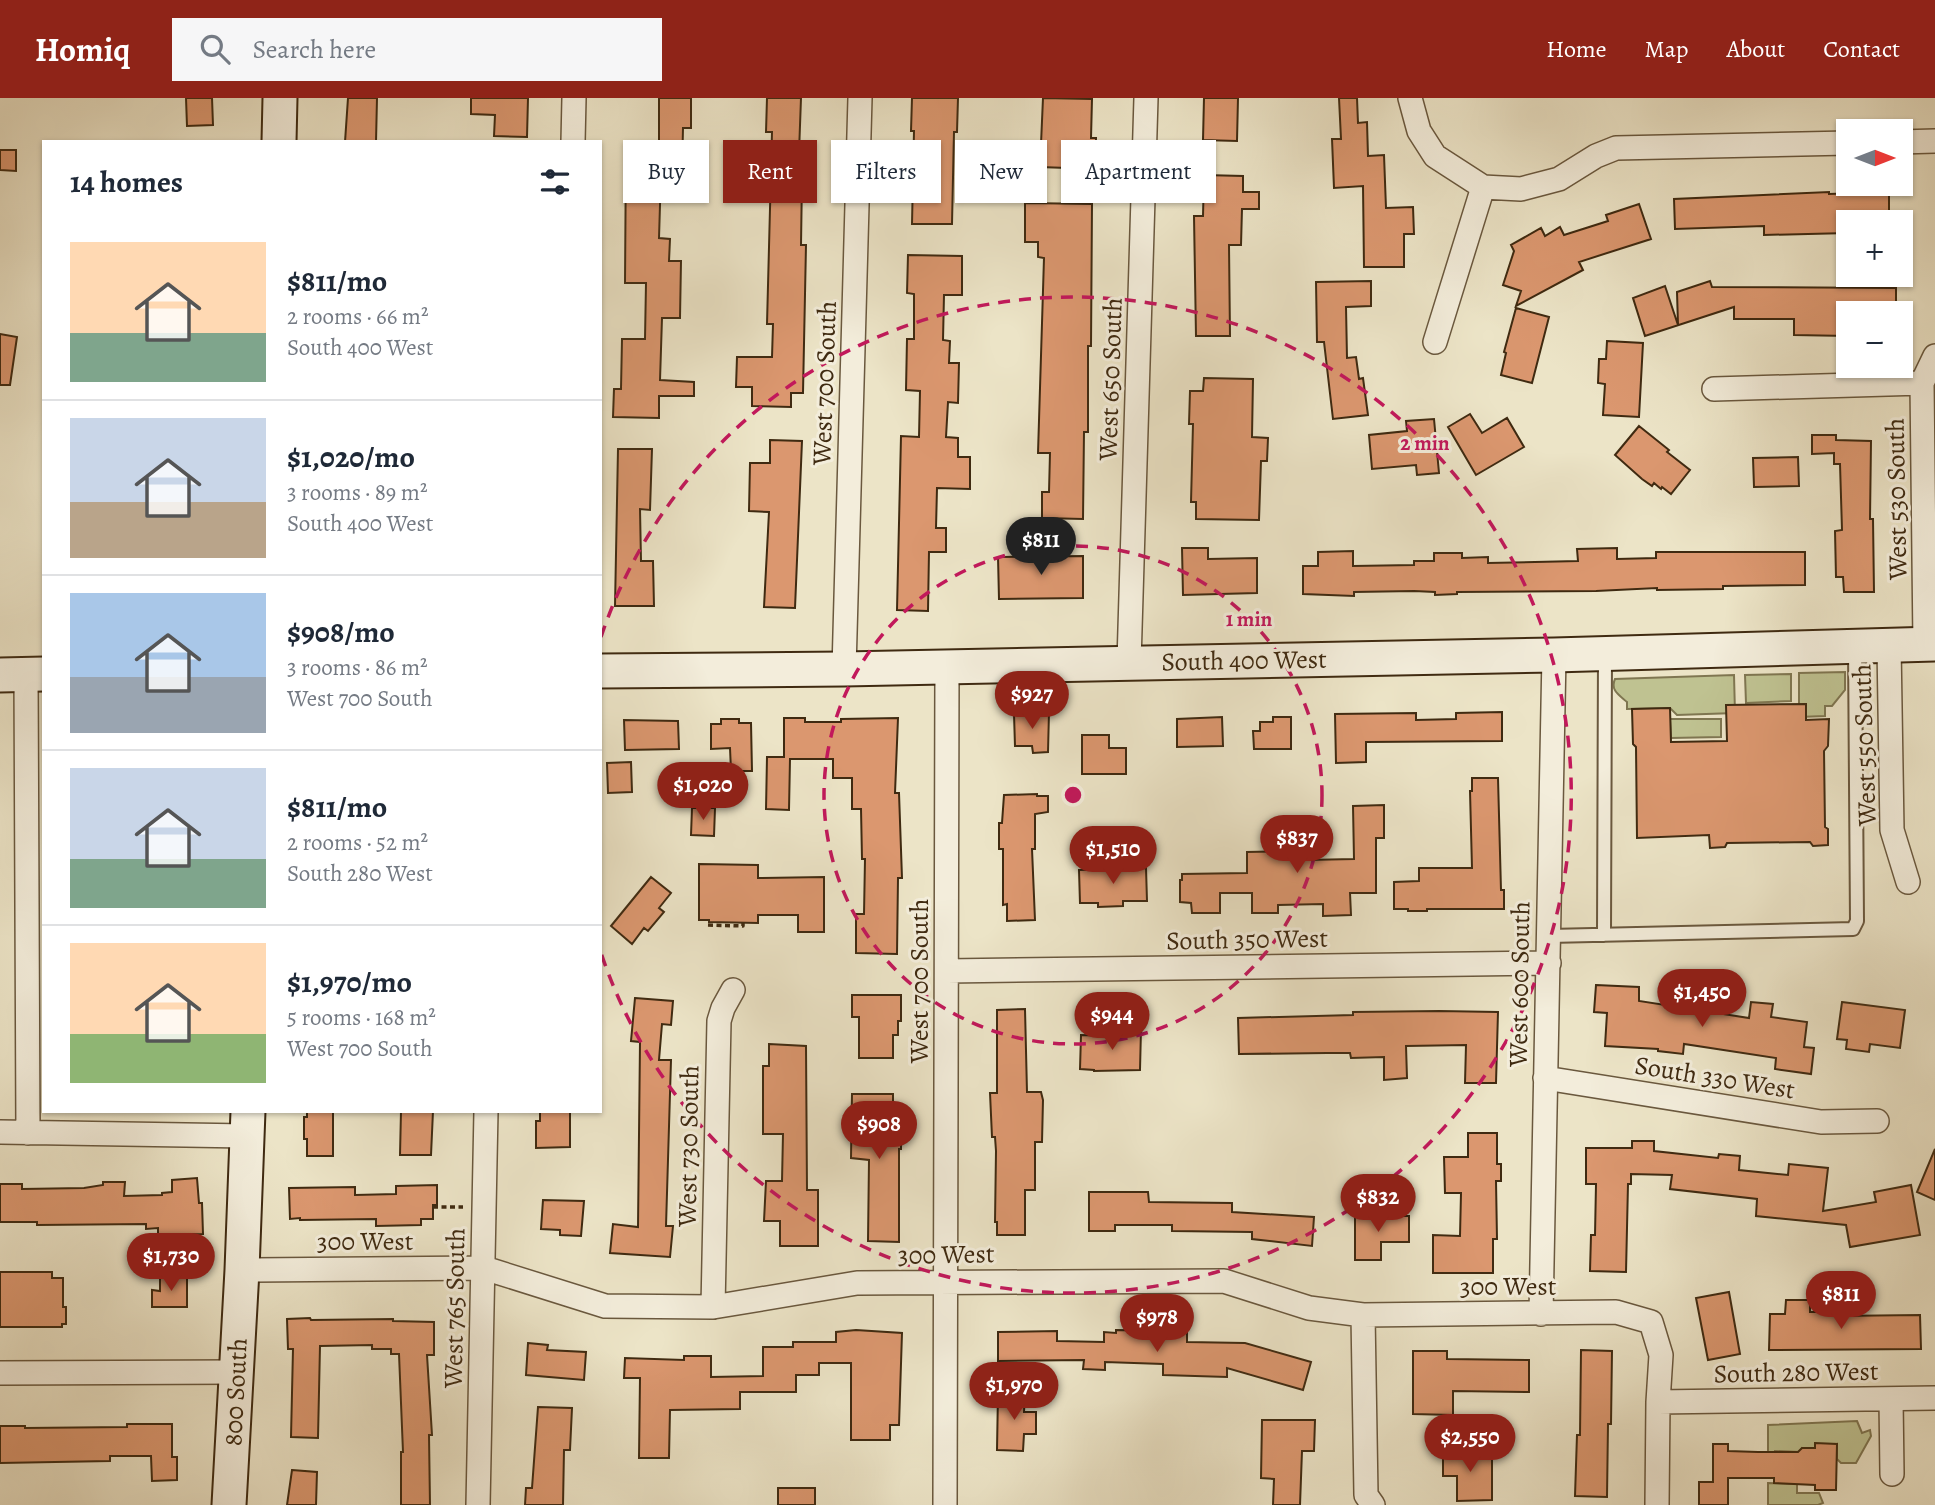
<!DOCTYPE html>
<html lang="en">
<head>
<meta charset="utf-8">
<style>
	:root { --surface:#fff; --page:#f6f6f7; --text:#1f2937; --muted:#747a83; --line:#e0e1e3; --accent:#8f2418 }
	body { margin:0; font-family:Alegreya,serif; background:var(--page); color:var(--text); height:100vh; display:flex; flex-direction:column; font-size:26px; white-space:nowrap }
	* { box-sizing:border-box; margin:0 }
	p { font-size:23px; color:var(--muted) }
	.icon { flex:none; width:38px; height:38px; fill:none; stroke:currentColor; stroke-width:2; stroke-linecap:round; stroke-linejoin:round }
	.map { position:relative; flex:1; overflow:hidden }
	.details { position:absolute; left:42px; top:42px; width:560px; height:973px; display:flex; flex-direction:column; background:var(--surface); border-radius:0px; box-shadow:0 2px 5px #0004 }
	.details>* { flex:none }
	.guide { position:absolute; left:623px; top:42px; width:665px; height:63px; display:flex; gap:14px }
	.needle { width:46px; rotate:90deg }
	.tools { position:absolute; left:1836px; top:21px; display:grid; gap:14px }
	.tools a { display:grid; place-items:center; width:77px; height:77px; border-radius:0px; background:var(--surface); box-shadow:0 2px 5px #0004; font-size:35px }
	.price { position:absolute; translate:-50% -60px; padding:0 16px; border-radius:24px; background:var(--accent); color:#fff; font-size:23px; line-height:46px; filter:drop-shadow(0 2px 4px #0008) }
	.price::after { content:''; position:absolute; left:50%; top:42px; width:21px; height:16px; margin-left:-10px; background:inherit; clip-path:polygon(0 0,100% 0,50% 100%) }
	.price.current { background:#222; color:#fff }
	ul { padding:0; list-style:none }
	li { display:flex; align-items:center; gap:21px; height:175px; padding:0 28px }
	li+li { border-top:2px solid var(--line) }
	li span { display:grid; place-items:center; flex:none; width:196px; height:140px; border-radius:0px; color:#555 }
	li>.icon { margin-inline-start:auto }
	span .icon { width:84px; height:84px; fill:#fffc; stroke-width:1 }
	li b { font-size:30px }
	h2 { display:flex; justify-content:space-between; align-items:center; height:84px; padding:0 28px; font-size:30px }
	.pill { padding:0 24px; border-radius:0px; background:var(--surface); box-shadow:0 2px 5px #0004; font-size:24px; line-height:63px }
	.pill.current { background:var(--accent); color:#fff }
	header { display:flex; align-items:center; gap:42px; box-sizing:border-box; height:98px; padding:0 35px; background:var(--accent); color:#fff }
	header strong { font-size:33px }
	nav { display:flex; gap:38px; margin-inline-start:auto; font-size:24px }
	.search { width:490px; height:63px; background:var(--page); display:flex; align-items:center; gap:18px; box-sizing:border-box; padding:0 24px; border-radius:0px; color:var(--muted); font-size:26px }
	.map>svg:first-child { display:block }
</style>
</head>
<body>
<header>
<strong>Homiq</strong>
<div class="search"><svg class="icon" aria-label="search" viewBox="0 0 24 24"><circle cx="10" cy="10" r="6"/><path d="M15 15l6 6"/></svg>Search here</div>
<nav><a>Home</a><a>Map</a><a>About</a><a>Contact</a></nav>
</header>
<div class="map">
<svg width="1935" height="1407" viewBox="0 0 1935 1407">
	<rect width="100%" height="100%" fill="#ece4c7"/>
	<filter id="stains"><feTurbulence type="fractalNoise" baseFrequency=".00286" numOctaves="4"/><feColorMatrix values="0 0 0 0 .2 0 0 0 0 .09 0 0 0 0 .02 0 0 0 .5 -.17"/></filter>
	<radialGradient id="worn" r=".72"><stop offset=".6" stop-color="#630" stop-opacity="0"/><stop offset="1" stop-color="#630" stop-opacity=".3"/></radialGradient>
	<path fill="#bfc291" stroke="#7f7651" stroke-width="2" d="M1845 574V592L1832 608H1825V618L1799 619V575Z
		M1791 576V603L1746 605 1745 577Z
		M1734 577 1735 615 1677 617 1670 610 1627 611V604C1619 597 1610 592 1615 581Z
		M1670 621H1721V639L1671 640Z
		M1857 1323 1862 1335 1870 1332 1871 1338 1856 1365H1841L1837 1361V1346L1815 1354 1802 1350 1800 1354 1775 1353V1358H1768V1327Z
		M1768 1385 1797 1386V1395H1819L1823 1405 1818 1407H1768Z"/>
	<path fill="#db976f" stroke="#3f2a11" stroke-width="2" d="M186 0H212L213 27 187 28Z
		M348 0H377L376 44H345Z
		M471 0H528L527 39 494 38 495 17 471 16Z
		M659 0H691V30H683L682 75 661 74 659 140 670 141 669 163H681L680 220H662L660 282 694 284V298H659V320L613 319 614 291H621L622 241H645L646 185H625L626 48H659Z
		M767 0H801L799 55H809V80H802L801 147H806L803 295H791V309L752 308V289H736L737 259H772L773 226H767L772 34H766Z
		M912 0H958L957 34H954L952 126H912L914 33H911Z
		M1043 0 1092 1 1091 40H1096L1095 71 1040 69Z
		M1204 0H1238L1237 43 1203 42Z
		M1339 0H1357L1358 25 1367 24 1368 58 1384 57 1386 110 1413 109 1414 136H1404V169H1364L1363 88 1334 90 1332 41H1341Z
		M0 52H16V73L0 72Z
		M1204 77 1243 78V94H1259V111H1242L1241 147H1229L1230 238H1196L1194 118H1203Z
		M1009 79 1034 80 1033 102H1008Z
		M1829 94V96L1889 94V124H1848V135L1764 137V128L1675 131 1674 101Z
		M1025 105 1092 106 1091 248H1088V334H1084L1083 421 1042 420V394H1049L1050 355H1038L1044 160 1038 159V144H1025Z
		M1639 106 1651 141 1579 164 1583 172 1516 208 1521 193 1503 187 1514 153 1511 147 1541 130 1545 138 1560 129 1564 137 1608 123 1606 117Z
		M908 157 962 158V197H944L943 242 950 243 949 265H959L958 305 948 304 946 339 958 340V359H970V391L937 390 936 430H946V454H929L928 513 897 512 901 338 919 339 920 293 906 292 907 241H914V196L907 195Z
		M1371 183V208L1346 209 1347 260 1356 259 1359 281 1363 280 1368 317 1333 321 1324 244H1317L1316 184Z
		M1710 183 1712 189 1896 190V215H1848V238L1794 237V221H1734V209L1645 238 1633 200 1665 188 1678 227 1677 194Z
		M1516 210 1549 219 1532 285 1501 277 1506 255 1504 254Z
		M0 236 17 239 10 287H0Z
		M1607 243 1643 245 1639 319 1603 317 1605 286 1598 285 1599 261H1606Z
		M1204 280 1253 281 1252 339 1268 340 1267 363H1261L1259 422 1196 421V404H1191L1193 326H1189L1190 293H1203Z
		M1470 316 1482 335 1507 320 1524 349 1476 377 1448 329Z
		M1434 321 1439 375 1417 377 1416 367 1372 371 1369 337 1407 333 1406 323Z
		M1639 328 1669 352 1667 354 1690 372 1671 396 1662 389 1661 391 1654 385 1652 388 1642 381 1615 357Z
		M1812 337H1836V342L1871 343 1870 421H1873L1874 494H1844L1843 479H1836L1835 433 1842 432 1840 366H1834V355L1812 356Z
		M770 342 802 343 795 510 764 509 769 414 749 413 750 365H770Z
		M618 351H652L650 412 640 411 641 463H653L654 508H615Z
		M1798 359 1799 388 1754 389 1753 360Z
		M1182 450H1208V461L1257 460V495L1183 497Z
		M1617 450V461L1656 460V454H1805V487L1723 488V491L1657 492V490L1596 493 1457 494V496L1435 497V494L1414 493 1354 494V498L1303 496V468H1318V454L1353 453V468L1414 467V463H1434V455H1462V460L1488 459V465L1578 463 1577 451Z
		M1083 458V500L999 501 998 459Z
		M1806 606V622L1829 621 1828 648 1824 653 1825 729 1828 731V747L1813 748 1810 744 1727 745 1725 749 1710 750 1709 737 1637 740 1636 649 1633 646 1632 611 1670 610 1671 644 1727 643 1726 607Z
		M1049 614 1048 654 1033 655 1032 648H1015L1014 616Z
		M1502 614V643L1366 644V664L1336 665 1335 616 1416 615V622L1456 621V615Z
		M1222 619 1223 648 1177 649V621Z
		M1273 619H1291V651H1254L1253 633H1260V624H1273Z
		M784 620H805V624H841V621L898 620 895 695H899L902 780H898L897 856 856 855V816H864L865 761H862L861 711H852V680H833V661H790L789 712 766 711 767 659H784Z
		M721 621H739V625H751L752 673H731L730 650 711 651V626H721Z
		M624 622 678 623 679 651 625 652Z
		M1082 637H1109V650H1126V676H1082Z
		M631 664 632 694 608 695 607 665Z
		M1472 680H1498L1501 792H1504V811H1427V813H1408V811H1394V784L1419 783V770H1472L1470 693H1472Z
		M1037 696V698H1048V714L1035 716V751H1032L1035 822 1007 823V806L1003 807V751H999V725H1002L1004 697Z
		M1384 707V740H1376V795H1350L1351 817 1323 818V806L1278 807V815H1252V795H1220V815H1192L1191 805 1180 804V782H1182V776L1247 775V754L1307 753V762L1354 761 1353 708Z
		M692 710H715L714 738 691 737Z
		M699 766 758 767V780L824 779V834H798V817H758V825L709 824V822H699Z
		M1146 770 1147 803H1123V808L1098 809V805H1080L1079 772Z
		M651 779 671 795 659 810 664 814 648 833 644 830 632 846 611 828Z
		M1596 887 1639 889V903L1749 920 1751 904 1773 906 1771 919 1807 924 1804 949 1814 950 1811 976 1775 971 1776 960 1684 946 1683 956 1658 953V951L1605 948 1607 915 1594 914Z
		M852 897H901V923H898V937H893V960H859V919H852Z
		M635 900 673 903 671 927 662 926 659 962H671L666 1128H673L670 1159 610 1155 613 1126 638 1129 640 944 631 943Z
		M1842 904 1905 912 1900 950 1870 946 1869 954 1846 951 1847 942 1837 941Z
		M1025 911 1027 994H1041L1043 1002 1042 1044H1035V1092H1025V1137H997V1124H995L996 1053 995 1039H992L990 995H997V912Z
		M1439 913 1498 914 1496 985H1465L1466 947 1406 948 1407 980 1384 982V959L1351 960 1350 955H1327L1239 956 1238 920 1353 917V914Z
		M1118 931H1141L1140 972 1094 973V972L1080 971 1081 937 1118 938Z
		M769 946 806 948 807 1092H818V1148H780V1123H764L766 1083H782L783 1036H763V968H769Z
		M852 996H893V1005L897 1007V1028H901V1051H899V1144L868 1143 869 1062 851 1060Z
		M307 1013H333V1058H307V1041H304V1019H307Z
		M401 1013H433L431 1057H400Z
		M540 1013H570V1049L536 1050V1023H540Z
		M1468 1035H1497V1066H1501V1083H1496L1497 1141H1493V1175H1433V1137L1460 1138 1461 1095H1445L1444 1059H1468Z
		M1632 1043H1654V1053L1718 1060 1719 1056 1740 1058 1739 1072 1788 1077 1789 1066 1828 1070 1823 1113 1876 1104 1874 1094 1911 1087 1920 1137 1850 1149 1846 1127 1756 1118 1757 1101 1670 1091 1672 1077 1631 1076V1086H1628L1626 1174 1590 1173 1591 1137H1595L1596 1086H1586V1050H1632Z
		M1935 1051V1102L1917 1094Z
		M197 1080 199 1105H202L203 1136 158 1137V1130L146 1131V1126L37 1127V1124H0V1086H22V1091L84 1090 103 1087V1084H125L124 1098 162 1097V1095L172 1094V1082Z
		M437 1087V1107H433V1121H421V1127L376 1128V1121L300 1122V1120L290 1121 289 1090 355 1089V1097L396 1096V1088Z
		M1089 1094H1148L1149 1104 1232 1105V1114L1314 1119 1312 1148 1252 1141V1134L1172 1133V1127H1115V1133H1089Z
		M543 1102 584 1103 581 1138 560 1137V1132L541 1131Z
		M1355 1118H1409V1144H1381V1162H1355Z
		M0 1174H52V1180H63V1209H66V1226H62V1229H0Z
		M160 1179H187V1209H152V1192L160 1193Z
		M1729 1194 1740 1256 1708 1262 1696 1200Z
		M1786 1202H1810V1214H1835V1218L1920 1217 1921 1251 1769 1252 1770 1216H1785Z
		M310 1220 311 1222 393 1221V1223L434 1224V1257H427L432 1337H429L430 1407H401V1354H403L399 1256H391V1251H372V1247L320 1248 318 1340 291 1339 293 1251H288L287 1221Z
		M856 1232 902 1235 899 1327H890V1342H851V1265H819V1277H796V1294H740V1311L670 1312 669 1360H639L640 1280H624L625 1260 684 1262V1258H711V1279L763 1278V1249H793V1244H836V1234Z
		M1116 1232 1187 1233V1244L1245 1245 1311 1264 1303 1292 1227 1270V1279L1163 1277V1266L1105 1264V1272L1083 1271 1084 1262 998 1263V1234L1057 1233V1243L1104 1244V1234L1116 1235Z
		M528 1245 548 1247 547 1252 586 1254 584 1282 526 1277Z
		M1581 1252 1612 1253 1611 1326H1608L1607 1399 1575 1398 1577 1337H1580Z
		M1413 1253H1447V1261L1529 1262V1294L1453 1293V1317L1413 1316Z
		M998 1295 1025 1296 1024 1314H1036V1336H1024L1023 1353 997 1352Z
		M538 1309 572 1310 570 1352H564L563 1407H525L526 1390H532Z
		M1262 1322H1315L1314 1353H1302L1300 1407H1273L1274 1381 1261 1380Z
		M127 1326H172V1359H177V1382L152 1383 151 1358H110V1363L0 1365V1328H25V1330L127 1329Z
		M1815 1345 1837 1346 1836 1392H1815V1387L1774 1385V1380H1728V1407H1699V1384H1713V1346H1728V1353L1758 1354H1798L1802 1350H1815Z
		M1492 1353V1402L1457 1403V1378H1443V1354Z
		M292 1372 317 1374 316 1407H287Z
		M778 1390H815V1407H778Z"/>
	<g fill="none" stroke-linecap="round" stroke-linejoin="round">
		<g stroke="#6a583e" stroke-width="16">
			<path id="lane" d="M1604 837 1605 556
				M1549 838 1853 831 1857 823 1855 549"/>
		</g>
		<g stroke="#6a583e" stroke-width="26">
			<path id="street" d="M1410 0 1419 33 1435 58 1483 89 1521 91 1559 81 1596 58 1616 50 1848 45
				M573 44 574 0
				M1900 44 1935 43
				M1435 244 1483 89
				M1714 291 1922 285
				M1925 546 1922 285 1935 258
				M1889 548 1892 732 1908 784
				M1129 564 1146 0
				M844 571 860 0
				M26 576 28 1035
				M947 873 1549 865
				M1545 980 1821 1024 1877 1023
				M0 1034 247 1038
				M242 1172 484 1170 605 1208 713 1209 857 1185 1224 1183 1309 1210 1363 1217 1616 1214 1651 1224 1661 1257 1658 1304 1657 1407
				M713 1209 719 923 723 910 733 892
				M1541 1216 1554 557
				M1363 1217 1366 1397 1373 1407
				M0 1275 236 1274
				M1891 1301 1892 1376
				M1658 1304 1935 1300
				M478 1407 486 1013
				M945 1407 947 569"/>
		</g>
		<g stroke="#3f2a11" stroke-width="37">
			<path id="secondary" d="M279 44 280 0
				M600 573 844 571 1554 557 1935 546
				M0 577 44 576
				M229 1407 242 1172 248 1013"/>
		</g>
		<path stroke="#3f2a11" stroke-width="3.5" stroke-dasharray="5 3.5" stroke-linecap="butt" d="M708 827 743 828V824
			M433 1109H463"/>
		<use href="#lane" stroke="#f3eddb" stroke-width="12"/>
		<use href="#street" stroke="#f3eddb" stroke-width="23"/>
		<use href="#secondary" stroke="#f3eddb" stroke-width="33"/>
	</g>
	<g fill="none" stroke="#c2185b" stroke-width="3.5" stroke-dasharray="12 9">
		<circle cx="1073" cy="697" r="249"/>
		<path d="M601 539A498 498 0 1 1 601 855"/>
	</g>
	<g text-anchor="middle" stroke-width="6" stroke-linejoin="round" paint-order="stroke">
		<g font-size="26" fill="#3f2a11" stroke="#f3eddb">
			<text transform="translate(1110 281) rotate(-88)" y="9">West 650 South</text>
			<text transform="translate(824 285) rotate(-88)" y="9">West 700 South</text>
			<text transform="translate(1896 401) rotate(-91)" y="9">West 530 South</text>
			<text transform="translate(1244 562) rotate(-1)" y="9">South 400 West</text>
			<text transform="translate(1864 647) rotate(-92)" y="9">West 550 South</text>
			<text transform="translate(1247 841) rotate(-1)" y="9">South 350 West</text>
			<text transform="translate(919 883) rotate(-90)" y="9">West 700 South</text>
			<text transform="translate(1519 886) rotate(-89)" y="9">West 600 South</text>
			<text transform="translate(1715 979) rotate(9)" y="9">South 330 West</text>
			<text transform="translate(688 1048) rotate(-89)" y="9">West 730 South</text>
			<text x="365" y="1152">300 West</text>
			<text transform="translate(946 1156) rotate(-1)" y="9">300 West</text>
			<text x="1508" y="1197">300 West</text>
			<text transform="translate(454 1210) rotate(-89)" y="9">West 765 South</text>
			<text transform="translate(1796 1274) rotate(-1)" y="9">South 280 West</text>
			<text transform="translate(235 1294) rotate(-87)" y="9">800 South</text>
		</g>
	</g>
	<circle cx="1073" cy="697" r="10" fill="#c2185b" stroke="#f3eddb" stroke-width="3.5"/>
	<g font-size="21" text-anchor="middle" font-weight="bold" fill="#c2185b" stroke="#f3eddb" stroke-width="6" stroke-linejoin="round" paint-order="stroke">
		<text x="1425" y="352">2 min</text>
		<text x="1249" y="528">1 min</text>
	</g>
	<rect width="100%" height="100%" filter="url(#stains)"/>
	<rect width="100%" height="100%" fill="url(#worn)"/>
</svg>
<div class="tools">
<a><svg class="needle" viewBox="-14 -14 28 28"><path d="M0-13l5 13h-10z" fill="#e53935"/><path d="M0 13l5-13h-10z" fill="#747a83"/></svg></a>
<a>+</a>
<a>−</a>
</div>
<b class="price current" style="left:1041px;top:479px">$811</b>
<b class="price" style="left:1032px;top:633px">$927</b>
<b class="price" style="left:703px;top:724px">$1,020</b>
<b class="price" style="left:1297px;top:777px">$837</b>
<b class="price" style="left:1113px;top:788px">$1,510</b>
<b class="price" style="left:1702px;top:931px">$1,450</b>
<b class="price" style="left:1112px;top:954px">$944</b>
<b class="price" style="left:879px;top:1063px">$908</b>
<b class="price" style="left:1378px;top:1136px">$832</b>
<b class="price" style="left:171px;top:1195px">$1,730</b>
<b class="price" style="left:1841px;top:1233px">$811</b>
<b class="price" style="left:1157px;top:1256px">$978</b>
<b class="price" style="left:1014px;top:1324px">$1,970</b>
<b class="price" style="left:1470px;top:1376px">$2,550</b>
<div class="guide">
<a class="pill">Buy</a>
<a class="pill current">Rent</a>
<a class="pill">Filters</a>
<a class="pill">New</a>
<a class="pill">Apartment</a>
</div>
<section class="details">
<h2>14 homes<svg class="icon" aria-label="filters" viewBox="0 0 24 24"><path d="M4 7h16M4 17h16"/><circle cx="9" cy="7" r="2"/><circle cx="15" cy="17" r="2"/></svg></h2>
<ul>
<li><span style="background:linear-gradient(#ffd9b3 65%,#7fa58c 0)"><svg class="icon" aria-label="home" viewBox="0 0 24 24"><path d="M3 11l9-7 9 7M6 9v11h12V9"/></svg></span><div><b>$811/mo</b><p>2 rooms · 66 m²</p><p>South 400 West</p></div></li>
<li><span style="background:linear-gradient(#c9d6e8 60%,#b9a48a 0)"><svg class="icon" aria-label="home" viewBox="0 0 24 24"><path d="M3 11l9-7 9 7M6 9v11h12V9"/></svg></span><div><b>$1,020/mo</b><p>3 rooms · 89 m²</p><p>South 400 West</p></div></li>
<li><span style="background:linear-gradient(#a9c7e8 60%,#9aa5b1 0)"><svg class="icon" aria-label="home" viewBox="0 0 24 24"><path d="M3 11l9-7 9 7M6 9v11h12V9"/></svg></span><div><b>$908/mo</b><p>3 rooms · 86 m²</p><p>West 700 South</p></div></li>
<li><span style="background:linear-gradient(#c9d6e8 65%,#7fa58c 0)"><svg class="icon" aria-label="home" viewBox="0 0 24 24"><path d="M3 11l9-7 9 7M6 9v11h12V9"/></svg></span><div><b>$811/mo</b><p>2 rooms · 52 m²</p><p>South 280 West</p></div></li>
<li><span style="background:linear-gradient(#ffd9b3 65%,#8fb573 0)"><svg class="icon" aria-label="home" viewBox="0 0 24 24"><path d="M3 11l9-7 9 7M6 9v11h12V9"/></svg></span><div><b>$1,970/mo</b><p>5 rooms · 168 m²</p><p>West 700 South</p></div></li>
</ul>
</section>
</div>
</body>
</html>
